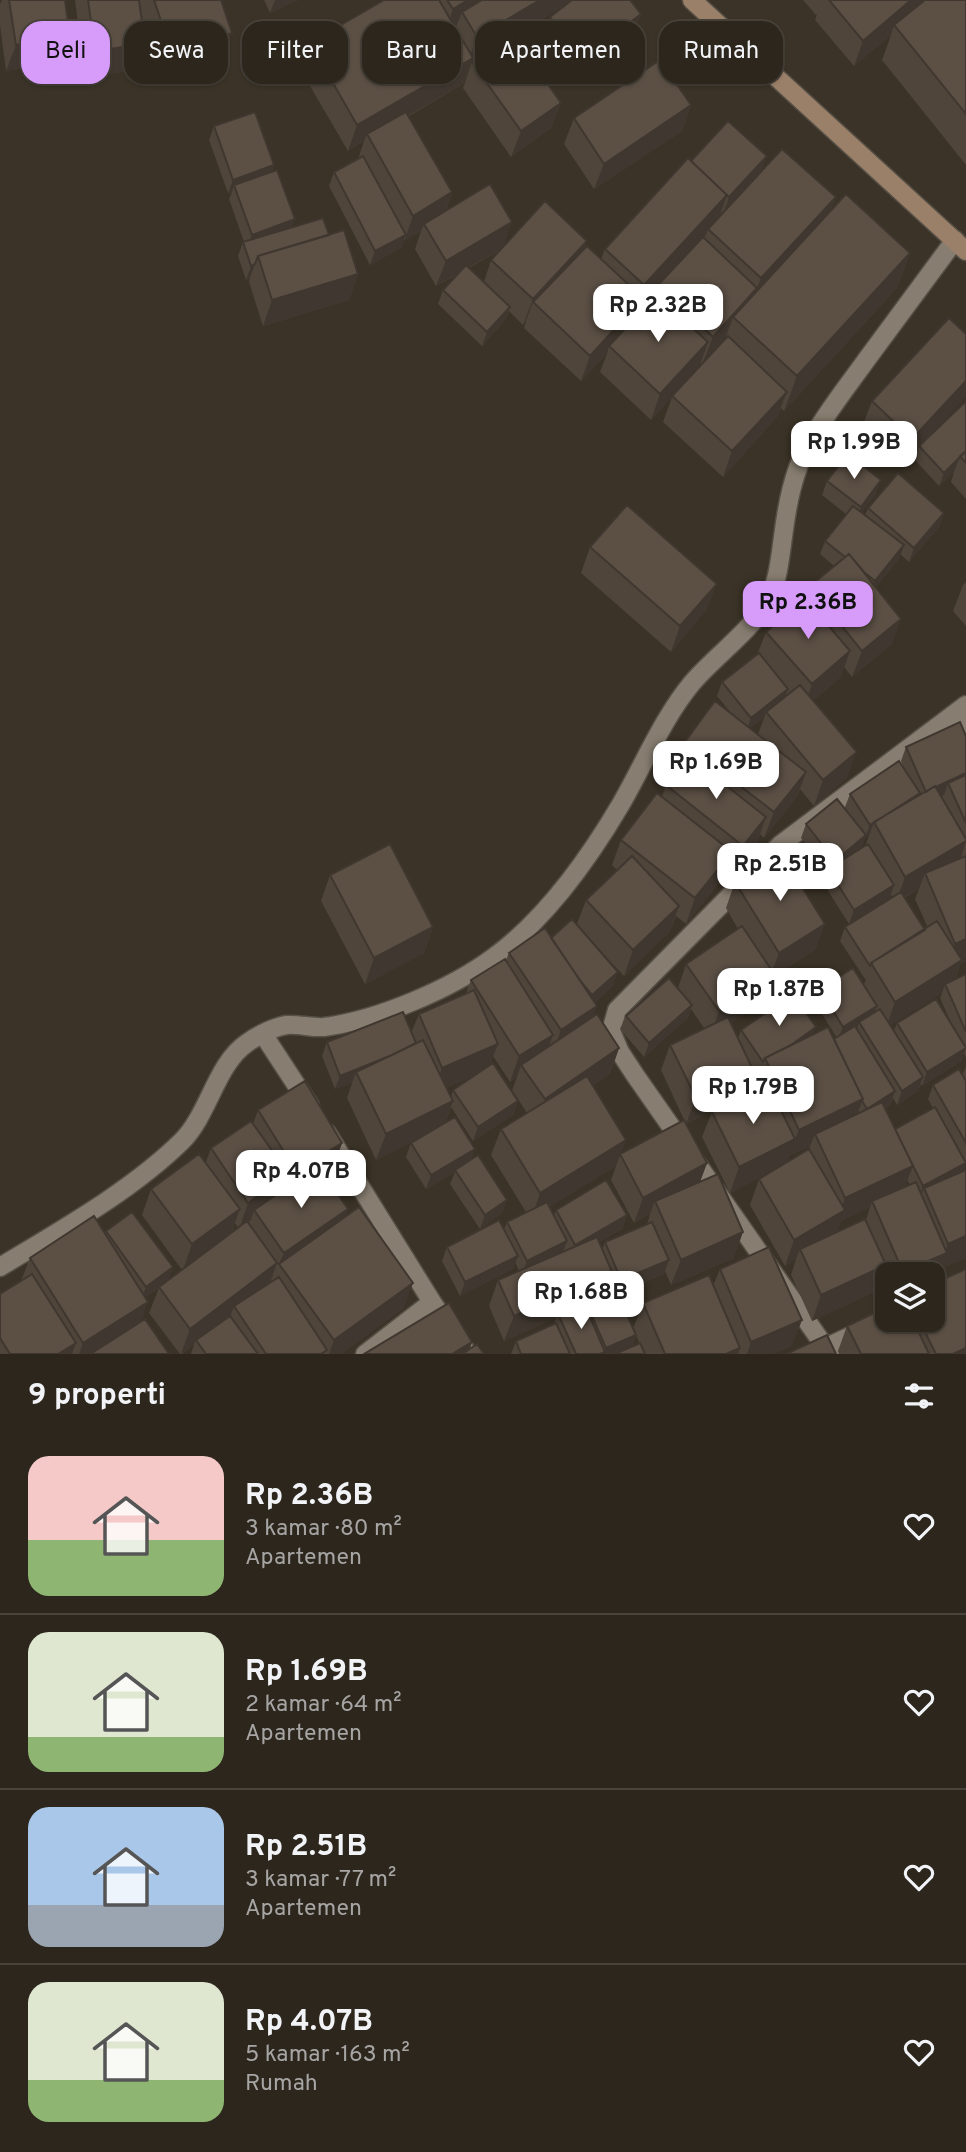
<!DOCTYPE html>
<html lang="id">
<head>
<meta charset="utf-8">
<style>
	:root { --surface:#2c261d; --page:#38322a; --text:#f1f3f6; --muted:#a6a5a4; --line:#48433b; --accent:#d79bf9 }
	body { margin:0; font-family:Overpass,sans-serif; background:var(--page); color:var(--text); height:100vh; display:flex; flex-direction:column; font-size:26px; white-space:nowrap }
	* { box-sizing:border-box; margin:0 }
	p { font-size:23px; color:var(--muted) }
	.icon { flex:none; width:38px; height:38px; fill:none; stroke:currentColor; stroke-width:2; stroke-linecap:round; stroke-linejoin:round }
	.map { position:relative; height:1354px; overflow:hidden }
	.details { display:flex; flex-direction:column; background:var(--surface); flex:1 }
	.details>* { flex:none }
	.hud { position:absolute; left:21px; top:21px; width:924px; height:63px; display:flex; gap:14px }
	.controls { position:absolute; left:875px; top:1262px; display:grid; gap:14px }
	.controls a { display:grid; place-items:center; width:70px; height:70px; border-radius:14px; background:var(--surface); box-shadow:0 2px 5px #0004,0 0 0 2px var(--line); font-size:35px }
	.price { position:absolute; translate:-50% -60px; padding:0 16px; border-radius:14px; background:#fff; color:#222; font-size:23px; line-height:46px; filter:drop-shadow(0 2px 4px #0008) }
	.price::after { content:''; position:absolute; left:50%; top:42px; width:21px; height:16px; margin-left:-10px; background:inherit; clip-path:polygon(0 0,100% 0,50% 100%) }
	.price.current { background:var(--accent); color:#111 }
	ul { padding:0; list-style:none }
	li { display:flex; align-items:center; gap:21px; height:175px; padding:0 28px }
	li+li { border-top:2px solid var(--line) }
	li span { display:grid; place-items:center; flex:none; width:196px; height:140px; border-radius:21px; color:#555 }
	li>.icon { margin-inline-start:auto }
	span .icon { width:84px; height:84px; fill:#fffc; stroke-width:1 }
	li b { font-size:30px }
	h2 { display:flex; justify-content:space-between; align-items:center; height:84px; padding:0 28px; font-size:30px }
	.tag { padding:0 24px; border-radius:21px; background:var(--surface); box-shadow:0 2px 5px #0004,0 0 0 2px var(--line); font-size:24px; line-height:63px }
	.tag.current { background:var(--accent); color:#111 }
	.map>svg:first-child { display:block }
</style>
</head>
<body>
<div class="map">
<svg width="966" height="1354" viewBox="0 0 966 1354">
	<rect width="100%" height="100%" fill="#3b3327"/>
	<g fill="none" stroke-linecap="round" stroke-linejoin="round">
		<g stroke="#564f45" stroke-width="21">
			<path id="street" d="M959 710 966 726
				M263 1034 310 1106
				M327 1133 432 1302 468 1354
				M0 1267C61 1230 131 1191 182 1141 209 1114 216 1064 247 1043 258 1035 274 1027 287 1025 299 1024 312 1028 324 1027 378 1020 451 989 494 957 547 918 588 860 621 804 644 764 663 718 692 683 716 655 749 633 768 601 778 582 780 558 783 537 787 505 793 473 808 445 825 414 847 387 867 359 896 320 925 280 955 240
				M365 1354 432 1302
				M812 1354 887 1319
				M830 1354 635 1075 620 1052 611 1031 617 1010 780 845 966 705"/>
		</g>
		<g stroke="#564f45" stroke-width="21">
			<path id="secondary" d="M692 0 966 251"/>
		</g>
		<use href="#street" stroke="#877d70" stroke-width="18"/>
		<use href="#secondary" stroke="#9b8069" stroke-width="18"/>
	</g>
	<path fill="#4f453b" fill-rule="evenodd" d="M2 0H65L70 37 61 63 6 71 0 25V4Z
		M75 0H221L222 58 163 79 142 18 145 44 136 70 85 77Z
		M264 0H298L270 13Z
		M384 0H630L641 14 631 40 573 85 541 43 550 17 567 4 514 36 561 103 551 128 511 157 463 88 472 62 488 51 472 61 463 84 409 116 452 192 446 211 503 247 587 241 584 249 601 259 605 249 691 161 762 170 836 197 831 210 910 253 897 288 784 411 781 408 777 417 723 477 663 422 672 397 651 420 600 372 607 354 581 381 524 328 526 321 523 325 509 311 505 320 482 346 438 304 443 290 457 275 436 286 415 249 421 231 403 241 401 248 370 265 329 186 334 172 358 159 364 141 348 151 300 69 310 43ZM502 249 491 260 484 282 469 268ZM658 286 654 297 637 316 641 304Z
		M803 0H966V165L882 60 891 35 854 66 815 20 817 14 816 15Z
		M691 105 682 131 594 189 564 144 574 118Z
		M214 126 274 165 272 171 292 227 329 235 358 274 349 300 263 326 249 282 250 278 246 280 238 256 243 242H244L229 199 232 192 228 193 209 140Z
		M872 401 932 433 966 401V499L951 482 954 472 939 486 914 459 918 449 903 465 862 427Z
		M827 481 876 494 862 512 865 515 868 508 944 513 939 527 909 562 900 554 899 559 876 587 892 644 852 677 844 667 841 677 813 701 847 778 814 806 800 789 797 797 764 838 760 834 757 843 734 871 727 866 723 878 686 924 676 916 670 931 624 976 592 942 613 986 595 1002 593 1017 619 1048 610 1074 592 1086 626 1140 620 1154 707 1163 700 1182 734 1258 671 1285 665 1271 664 1274 617 1294 636 1335 632 1347 640 1344 633 1329 643 1303 713 1286 720 1269 792 1346 773 1354H511L516 1341 554 1324 556 1318 504 1341 489 1306 498 1280 519 1271 515 1262 513 1269 460 1296 442 1261 447 1247 504 1229 507 1222 526 1212 491 1155 501 1129 527 1113 512 1090 517 1077 510 1082 493 1056 490 1066 518 1101 513 1115 473 1141 451 1107 445 1123 475 1149 470 1160 507 1200 502 1213 480 1229 450 1184 455 1172 426 1189 406 1157 411 1143 418 1139 376 1160 347 1098 352 1083 335 1089 322 1056 327 1042 411 1033 419 1014 466 993 471 980 506 960 509 953 551 938 577 924 586 900 617 870 612 865 621 840 662 797 666 785 678 770 675 768 684 743 731 713 717 696 722 682 757 655 766 632 805 598 810 586 834 566 820 554 825 541 846 514 822 495ZM764 718 758 734 750 728ZM476 1075 453 1090 451 1097 446 1088ZM616 1166 611 1180 634 1223 650 1214 647 1225 605 1242 602 1250 599 1242 622 1229 627 1215 556 1210 554 1215 549 1207ZM610 1278 613 1286 606 1289Z
		M590 547 707 609 671 652 581 573Z
		M966 582V626L953 611 963 585Z
		M966 736V961L961 963 955 979 966 974V1058L964 1053 961 1061 922 1086 921 1084 918 1091 897 1105 893 1098 890 1105 885 1109 895 1129 933 1108 928 1099 933 1085 962 1075 966 1067V1162L963 1172 966 1258 941 1268 938 1279 933 1274H887V1283L883 1273 876 1291 812 1321 791 1275 796 1259 785 1266 750 1205 759 1179 771 1172 730 1193 702 1137 712 1112 758 1089 755 1084 758 1075 751 1065 753 1070 744 1096 686 1124 661 1070 670 1045 704 1028 691 1009 687 1019 644 1057 620 1029 626 1016 678 988 686 964 738 929 726 908 735 882 816 949 773 977 765 1000 731 1023 738 1038 741 1030 814 1034 834 1039 837 1038 815 1003 820 989 864 984 866 979H865L840 941 845 927 893 897 891 895 889 899 849 924 823 883 827 871 801 838 806 824 849 814 845 807 850 794 905 771 901 761 906 747ZM869 836 865 846 861 848 865 838ZM919 889 915 899 928 928 925 930 905 898ZM942 993 940 998 952 1025 897 1023 894 1031 890 1025ZM810 1146 809 1150 787 1163 789 1156ZM907 1180 910 1185 905 1187ZM870 1207 866 1220 837 1232 841 1221Z
		M330 875 433 927 424 953 365 984 321 901Z
		M258 1110 342 1143 333 1168 324 1174 348 1209 345 1216 404 1308 341 1354H191L194 1344 182 1354H180L149 1313 159 1288 145 1297 141 1321 169 1354H0V1294L21 1281 30 1258 105 1233 106 1231 173 1267 168 1280 182 1270 142 1215 151 1189 206 1162 211 1148 253 1124ZM235 1223 238 1228 231 1233Z
		M887 1320H933L966 1354H839L838 1351 847 1326Z"/>
	<path fill="#403830" d="M275 0H298L270 13Z
		M468 0H502L462 12 456 27 444 35 453 9Z
		M540 0H574L472 61 463 84 369 138 367 134 364 141 348 151 357 125 468 61 477 37Z
		M911 0H925L894 25 891 35 854 66 863 41Z
		M641 14 631 40 573 85 582 59Z
		M232 33 222 58 163 79 172 53Z
		M70 37 61 63 6 71 16 45Z
		M145 44 136 70 85 77 95 51Z
		M561 103 551 128 511 157 521 131Z
		M691 105 682 131 594 189 604 164Z
		M767 156 762 170 724 211 729 197Z
		M274 165 269 179 234 185 232 192 228 193 233 180Z
		M452 192 443 218 424 224 421 231 404 242 413 216Z
		M727 195 718 221 708 229 706 235 641 304 634 324 609 346 607 354 581 381 590 356 637 305 644 285Z
		M836 197 826 223 733 317 725 339 703 362 713 337 757 288 761 278Z
		M295 219 290 233 247 249 252 235Z
		M512 222 503 248 436 286 446 261Z
		M406 235 401 248 370 265 375 251Z
		M587 241 577 267 533 302 526 321 523 325 533 299Z
		M910 253 897 288 784 411 797 376Z
		M255 264 250 278 246 280 251 266Z
		M358 274 349 300 263 326 272 300Z
		M510 307 505 320 482 346 487 332Z
		M708 342 699 368 651 420 660 394Z
		M966 381V397L920 446H919L918 449 903 465 912 439Z
		M787 392 777 417 723 477 732 451Z
		M959 459 954 472 939 486 944 473Z
		M881 480 876 494 856 521 861 507Z
		M944 513 939 527 909 562 914 548Z
		M904 545 899 559 870 595 875 581Z
		M717 584 707 609 671 652 680 626Z
		M901 619 892 644 852 677 862 651Z
		M850 651 841 677 803 710 812 684Z
		M788 689 783 703 766 712 764 718 746 732 751 718Z
		M857 752 847 778 814 806 823 780Z
		M806 772 797 797 764 838 774 812Z
		M966 773V785L948 783 944 795 921 805 926 792Z
		M920 793 914 807 874 822 869 836 865 838 861 848 830 874 835 861 866 835 870 825Z
		M766 817 757 843 734 871 743 846Z
		M966 841 958 867 925 873 919 889 896 903 905 877Z
		M732 852 723 878 686 924 695 898Z
		M894 885 889 899 849 924 854 910Z
		M679 906 670 931 624 976 633 950Z
		M825 924 816 949 773 977 765 1000 710 1037 719 1011 770 977 779 953Z
		M433 927 424 953 365 984 374 958Z
		M966 939V961L961 963 952 986 945 984 942 993 886 1028 895 1002 946 970 955 944Z
		M618 972 613 986 587 1009 592 995Z
		M692 1005 687 1019 644 1057 649 1043Z
		M597 1006 588 1031 552 1056 561 1030Z
		M877 1006 872 1019 859 1022 857 1029 838 1040 843 1027Z
		M816 1027 811 1041 767 1062Z
		M553 1035 544 1060 521 1065 517 1077 510 1082 519 1056Z
		M498 1044 488 1070 433 1094 442 1068Z
		M416 1045 356 1072 352 1083 335 1089 340 1076Z
		M619 1048 610 1074 536 1125 545 1099Z
		M966 1048 961 1061 922 1086 927 1072Z
		M753 1070 744 1096 686 1124 696 1098Z
		M923 1077 918 1091 897 1105 902 1091Z
		M895 1091 890 1105 862 1123 867 1110Z
		M863 1099 853 1125 815 1134 810 1146 789 1156 786 1165 730 1193 739 1167 795 1139 799 1130Z
		M453 1101 443 1127 376 1160 386 1134Z
		M518 1101 513 1115 473 1141 478 1127Z
		M626 1140 616 1166 531 1219 540 1193Z
		M342 1143 333 1168 287 1197 296 1171Z
		M475 1149 470 1163 426 1189 431 1175Z
		M707 1163 697 1189 655 1201 650 1214 634 1223 643 1198Z
		M966 1163 961 1177 924 1188 920 1199 918 1200 923 1186Z
		M913 1166 903 1191 872 1201 870 1207 841 1221 836 1236 800 1249 796 1259 785 1266 794 1240 839 1214 845 1198Z
		M289 1174 279 1200 254 1210 251 1220 239 1229 248 1203Z
		M507 1200 502 1213 480 1229 485 1215Z
		M240 1209 230 1235 183 1270 192 1244Z
		M348 1209 339 1235 279 1264 284 1253Z
		M627 1215 622 1229 570 1258 575 1245Z
		M743 1232 734 1258 671 1285 681 1260Z
		M966 1236V1258L941 1268 938 1279 933 1281V1274H902L903 1272 944 1254 948 1244Z
		M567 1241 562 1255 522 1275 527 1261Z
		M518 1256 513 1269 460 1296 465 1282Z
		M669 1260 664 1274 616 1294 621 1280Z
		M277 1263 268 1289 234 1306 230 1317 196 1340 194 1344 181 1354 190 1329Z
		M886 1265 876 1291 812 1321 821 1295Z
		M173 1267 168 1281 141 1300 146 1287Z
		M612 1272 603 1298H584L580 1308 558 1314 556 1318 504 1341 514 1316Z
		M413 1283 404 1308 341 1354H329L334 1340Z
		M148 1302 139 1328 92 1354H79L83 1343Z
		M802 1320 792 1346 773 1354H747L751 1342Z
		M636 1335 631 1349 619 1354H600L604 1352 606 1348Z
		M472 1342 468 1354H452Z
		M76 1343 72 1354H58Z
		M740 1348 738 1354H726Z
		M966 1348V1354H953Z"/>
	<path fill="#5c5045" stroke="#403830" stroke-width="2" d="M9 0H65L70 37 16 45Z
		M88 0H139L145 44 95 51Z
		M154 0H221L232 33 172 53Z
		M384 0H439L473 58 357 125 310 43Z
		M447 0H468L453 9Z
		M482 0H540L477 37 462 12Z
		M572 0H630L641 14 582 59 550 17Z
		M829 0H911L863 41Z
		M925 0H966V114L894 25Z
		M513 34 561 103 521 131 472 62Z
		M660 60 691 105 604 164 574 118Z
		M255 112 274 165 233 180 214 126Z
		M406 112 452 192 413 216 367 134Z
		M728 121 767 156 729 197 691 161Z
		M782 149 836 197 761 278 708 229Z
		M363 156 406 235 375 251 334 172Z
		M688 158 727 195 644 285 605 249Z
		M277 170 295 219 252 235 234 185Z
		M490 184 512 222 446 261 424 224Z
		M846 194 910 253 797 376 733 317Z
		M545 201 587 241 533 299 491 260Z
		M323 218 329 235 258 256 255 264 251 266 243 242Z
		M344 230 358 274 272 300 258 256Z
		M703 237 757 288 713 337 658 285Z
		M587 246 643 298 590 356 533 302Z
		M466 265 510 307 487 332 443 290Z
		M656 295 708 342 660 394 609 346Z
		M949 318 966 334V381L912 439 872 401Z
		M728 336 787 392 732 451 672 396Z
		M966 401V451L944 473 919 446Z
		M966 451V463L960 456Z
		M848 454 881 480 861 507 827 481Z
		M898 473 944 513 914 548 868 508Z
		M627 505 717 584 680 626 590 547Z
		M853 506 904 545 875 581 864 572 849 554 845 557 825 541Z
		M849 554 901 619 862 651 810 586Z
		M805 598 850 651 812 684 766 632Z
		M759 653 788 689 751 718 722 682Z
		M800 685 857 752 823 780 766 712Z
		M715 701 806 772 774 812 684 743Z
		M960 722 966 736V773L936 787 935 786 926 792 906 747Z
		M689 756 766 817 743 846 666 785Z
		M899 761 920 793 870 825 850 794Z
		M966 775V823L948 783Z
		M935 786 966 839V841L905 877 874 822Z
		M657 793 732 852 695 898 621 840Z
		M837 799 866 835 835 861 806 824Z
		M390 844 433 927 374 958 330 875Z
		M868 844 894 885 854 910 828 869Z
		M781 853 825 924 779 953 735 882Z
		M632 856 679 906 633 950 586 900Z
		M966 856V939L955 944 925 873Z
		M901 892 925 930 871 963 872 964 870 966 845 927Z
		M572 919 618 972 592 995 582 983 551 938Z
		M937 921 962 960 895 1002 871 963Z
		M742 926 774 974 719 1011 686 964Z
		M545 928 597 1006 561 1030 509 953Z
		M505 959 553 1035 519 1056 471 980Z
		M853 968 877 1006 843 1027 820 989Z
		M966 974V1032L945 984Z
		M669 978 692 1005 649 1043 626 1016Z
		M474 990 498 1044 442 1068 419 1014Z
		M793 994 816 1027 791 1045 765 1058 763 1062 741 1030Z
		M936 999 966 1048 927 1072 897 1023Z
		M880 1009 923 1077 902 1091 859 1022Z
		M403 1012 416 1043 392 1055 340 1076 327 1042Z
		M597 1014 619 1048 545 1099 521 1065Z
		M728 1017 753 1070 696 1098 670 1045Z
		M855 1026 895 1091 867 1109 862 1101 863 1099 834 1039Z
		M828 1027 863 1099 799 1130 765 1058Z
		M423 1040 453 1101 386 1134 356 1072Z
		M493 1063 518 1101 478 1127 453 1090Z
		M959 1069 966 1081V1143L933 1085Z
		M587 1076 626 1140 540 1193 501 1129Z
		M305 1081 342 1143 296 1171 258 1110Z
		M768 1084 795 1139 739 1167 712 1112Z
		M882 1102 913 1166 845 1198 815 1134Z
		M935 1107 966 1163 923 1186 895 1129Z
		M455 1117 475 1149 431 1175 411 1143Z
		M684 1120 707 1163 643 1198 620 1154Z
		M251 1121 289 1174 248 1203 211 1148Z
		M809 1149 845 1210 794 1240 759 1179Z
		M199 1154 240 1209 192 1244 151 1189Z
		M478 1155 507 1200 485 1215 455 1170Z
		M318 1166 348 1209 284 1253 254 1210Z
		M966 1170V1236L948 1244 924 1188Z
		M718 1174 743 1232 681 1260 655 1201Z
		M606 1180 627 1215 575 1245 556 1210Z
		M916 1182 947 1253 903 1272 872 1201Z
		M547 1202 567 1241 527 1261 507 1222Z
		M359 1207 413 1283 334 1340 279 1264Z
		M132 1212 173 1267 146 1287 106 1231Z
		M94 1216 148 1302 83 1343 30 1258Z
		M865 1219 886 1265 821 1295 800 1249Z
		M499 1220 518 1256 465 1282 447 1247Z
		M247 1221 277 1263 190 1329 159 1287Z
		M652 1222 669 1260 621 1280 605 1242Z
		M597 1237 612 1272 514 1316 498 1280Z
		M769 1247 802 1320 751 1342 720 1269Z
		M966 1269V1348L953 1354H936L919 1320H933V1284Z
		M32 1274 76 1343 58 1354H10L0 1338V1294Z
		M709 1275 740 1348 726 1354H665L643 1303Z
		M279 1277 327 1350 321 1354H266L234 1306Z
		M614 1285 636 1335 606 1348 584 1298Z
		M449 1303 472 1342 452 1354H364Z
		M584 1303 605 1352 600 1354H576L558 1314Z
		M887 1307V1320H913L929 1354H861L847 1326Z
		M230 1316 258 1354H206L196 1340Z
		M145 1319 169 1354H93L92 1353Z
		M556 1323 570 1354H521L516 1341Z
		M827 1335 836 1354H786Z
		M640 1343 645 1354H615Z
		M477 1344 484 1354H462Z"/>
</svg>
<div class="controls">
<a><svg class="icon" aria-label="layers" viewBox="0 0 24 24"><path d="M12 4l9 5-9 5-9-5zM3 14l9 5 9-5"/></svg></a>
</div>
<b class="price" style="left:658px;top:344px">Rp 2.32B</b>
<b class="price" style="left:854px;top:481px">Rp 1.99B</b>
<b class="price current" style="left:808px;top:641px">Rp 2.36B</b>
<b class="price" style="left:716px;top:801px">Rp 1.69B</b>
<b class="price" style="left:780px;top:903px">Rp 2.51B</b>
<b class="price" style="left:779px;top:1028px">Rp 1.87B</b>
<b class="price" style="left:753px;top:1126px">Rp 1.79B</b>
<b class="price" style="left:301px;top:1210px">Rp 4.07B</b>
<b class="price" style="left:581px;top:1331px">Rp 1.68B</b>
<div class="hud">
<a class="tag current">Beli</a>
<a class="tag">Sewa</a>
<a class="tag">Filter</a>
<a class="tag">Baru</a>
<a class="tag">Apartemen</a>
<a class="tag">Rumah</a>
</div>
</div>
<section class="details">
<h2>9 properti<svg class="icon" aria-label="filters" viewBox="0 0 24 24"><path d="M4 7h16M4 17h16"/><circle cx="9" cy="7" r="2"/><circle cx="15" cy="17" r="2"/></svg></h2>
<ul>
<li><span style="background:linear-gradient(#f6c9c9 60%,#8fb573 0)"><svg class="icon" aria-label="home" viewBox="0 0 24 24"><path d="M3 11l9-7 9 7M6 9v11h12V9"/></svg></span><div><b>Rp 2.36B</b><p>3 kamar · 80 m²</p><p>Apartemen</p></div><svg class="icon" aria-label="heart" viewBox="0 0 24 24"><path d="M12 20l-8-8c-3-5 5-10 8-4 3-6 11-1 8 4z"/></svg></li>
<li><span style="background:linear-gradient(#dfe7d0 75%,#8fb573 0)"><svg class="icon" aria-label="home" viewBox="0 0 24 24"><path d="M3 11l9-7 9 7M6 9v11h12V9"/></svg></span><div><b>Rp 1.69B</b><p>2 kamar · 64 m²</p><p>Apartemen</p></div><svg class="icon" aria-label="heart" viewBox="0 0 24 24"><path d="M12 20l-8-8c-3-5 5-10 8-4 3-6 11-1 8 4z"/></svg></li>
<li><span style="background:linear-gradient(#a9c7e8 70%,#9aa5b1 0)"><svg class="icon" aria-label="home" viewBox="0 0 24 24"><path d="M3 11l9-7 9 7M6 9v11h12V9"/></svg></span><div><b>Rp 2.51B</b><p>3 kamar · 77 m²</p><p>Apartemen</p></div><svg class="icon" aria-label="heart" viewBox="0 0 24 24"><path d="M12 20l-8-8c-3-5 5-10 8-4 3-6 11-1 8 4z"/></svg></li>
<li><span style="background:linear-gradient(#dfe7d0 70%,#8fb573 0)"><svg class="icon" aria-label="home" viewBox="0 0 24 24"><path d="M3 11l9-7 9 7M6 9v11h12V9"/></svg></span><div><b>Rp 4.07B</b><p>5 kamar · 163 m²</p><p>Rumah</p></div><svg class="icon" aria-label="heart" viewBox="0 0 24 24"><path d="M12 20l-8-8c-3-5 5-10 8-4 3-6 11-1 8 4z"/></svg></li>
</ul>
</section>
</body>
</html>
